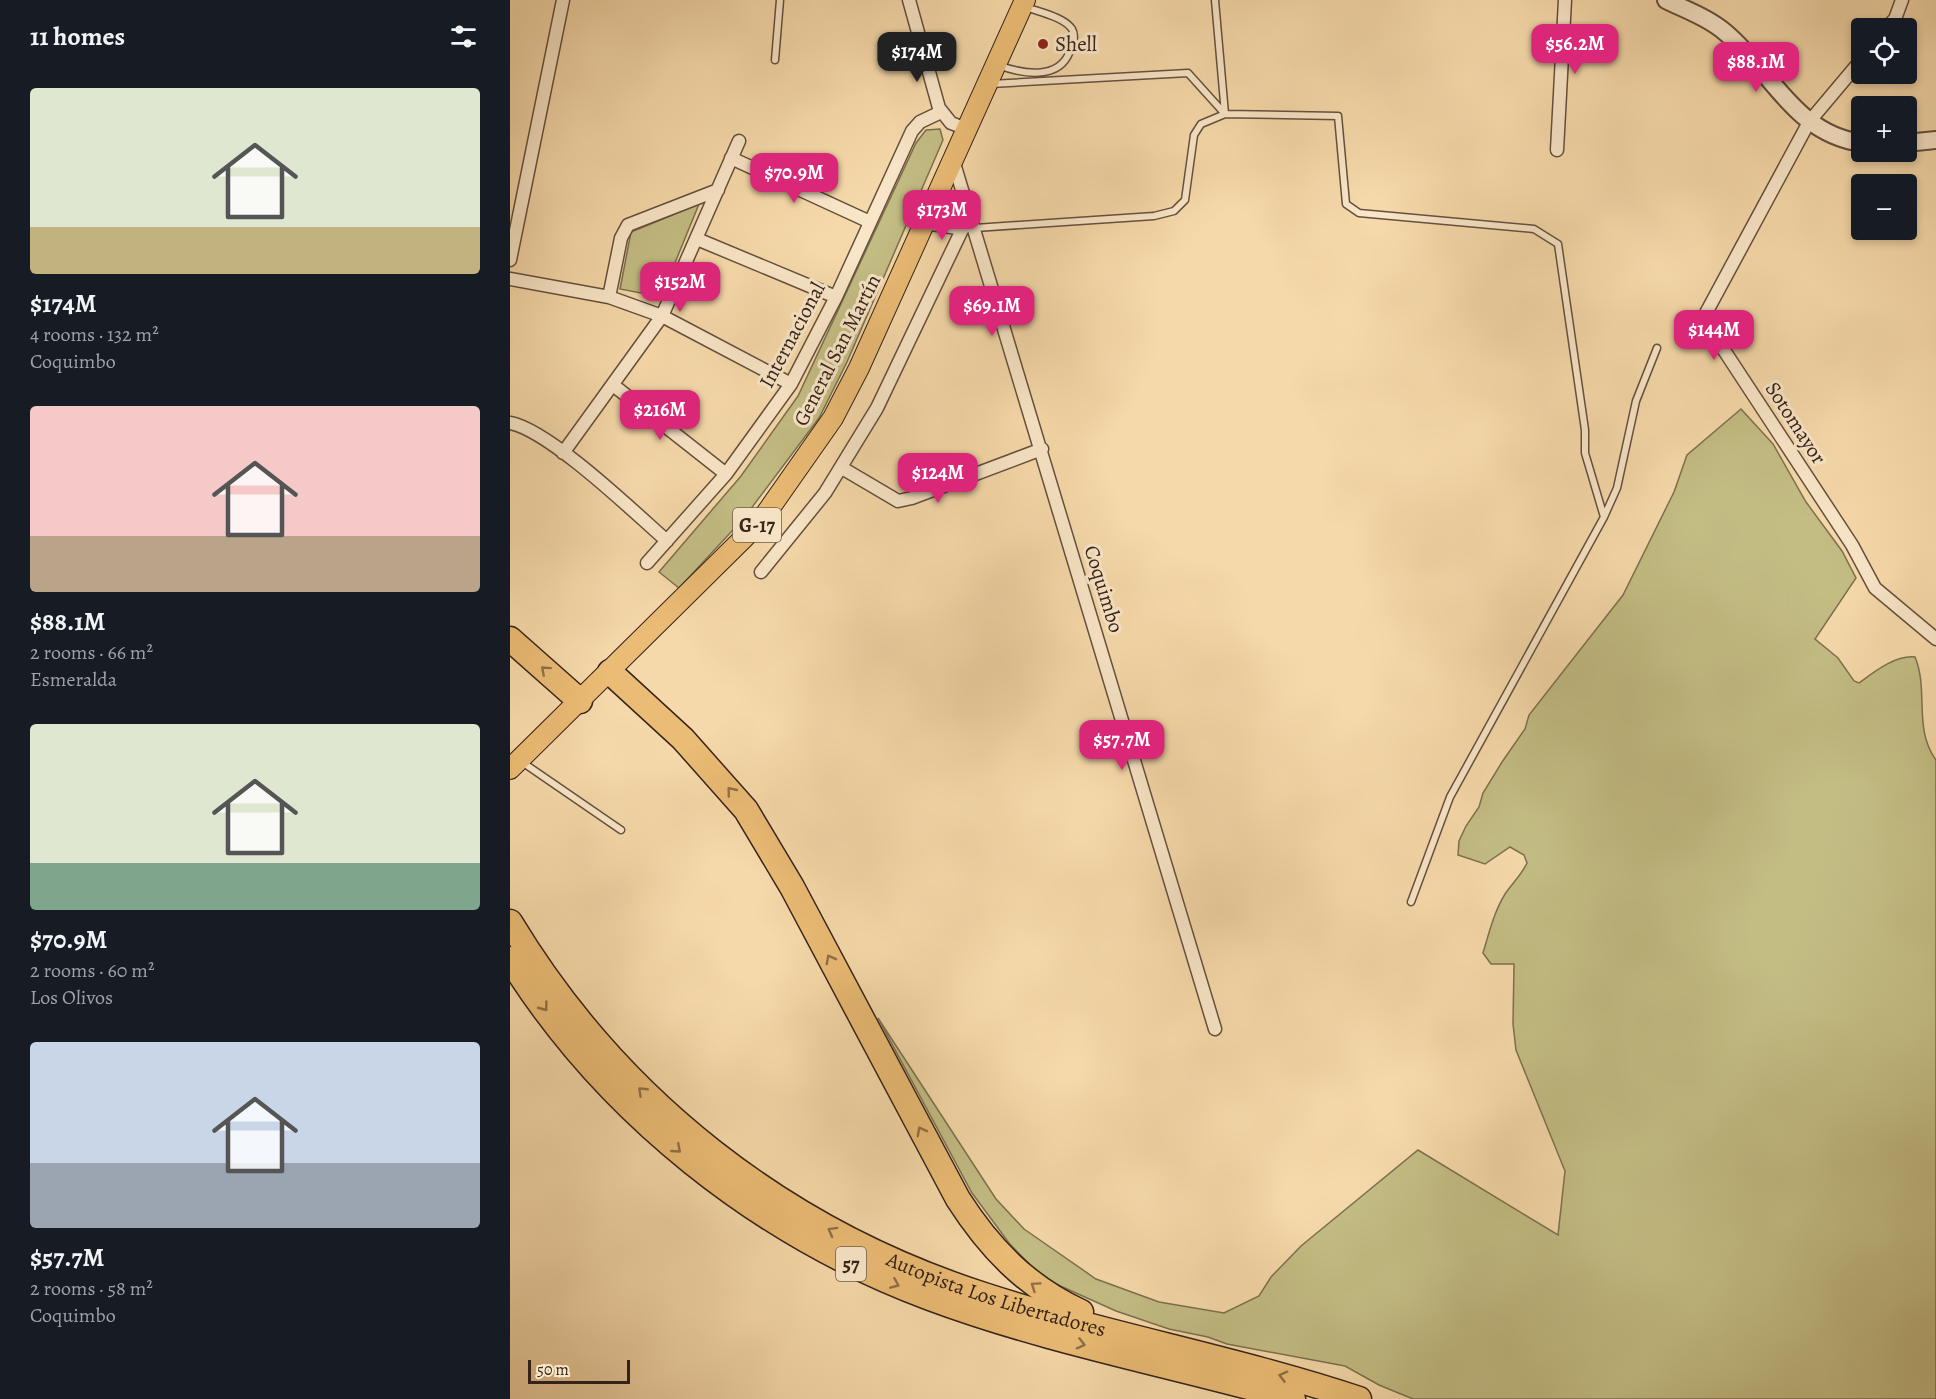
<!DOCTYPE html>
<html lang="en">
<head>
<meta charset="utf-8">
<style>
	:root { --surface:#171b24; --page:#242831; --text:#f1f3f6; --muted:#9ea1a6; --accent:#db2777 }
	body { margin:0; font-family:Alegreya,serif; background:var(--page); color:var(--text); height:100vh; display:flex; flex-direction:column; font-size:22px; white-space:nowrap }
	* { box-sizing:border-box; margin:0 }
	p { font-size:20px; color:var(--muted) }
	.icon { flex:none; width:33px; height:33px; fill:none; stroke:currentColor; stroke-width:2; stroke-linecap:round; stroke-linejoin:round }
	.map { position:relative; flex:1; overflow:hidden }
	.details { display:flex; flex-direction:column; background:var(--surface); width:510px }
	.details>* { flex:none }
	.controls { position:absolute; left:1341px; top:18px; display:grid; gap:12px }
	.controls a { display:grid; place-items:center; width:66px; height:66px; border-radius:6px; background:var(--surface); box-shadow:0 3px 9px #0003; font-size:30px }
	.scale { position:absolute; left:18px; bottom:15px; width:102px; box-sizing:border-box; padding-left:6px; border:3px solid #35231a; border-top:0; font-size:16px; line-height:21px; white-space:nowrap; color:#35231a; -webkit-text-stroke:4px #f9e6c8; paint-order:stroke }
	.price { position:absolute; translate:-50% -51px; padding:0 14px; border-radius:12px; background:var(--accent); color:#fff; font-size:20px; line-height:39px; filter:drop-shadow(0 2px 3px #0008) }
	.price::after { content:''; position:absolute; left:50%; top:36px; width:18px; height:14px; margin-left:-9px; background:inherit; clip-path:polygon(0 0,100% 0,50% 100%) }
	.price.selected { background:#222; color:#fff }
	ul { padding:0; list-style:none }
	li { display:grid; align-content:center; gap:12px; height:318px; padding:0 30px }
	li span { display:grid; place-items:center; height:186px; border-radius:6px; color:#555 }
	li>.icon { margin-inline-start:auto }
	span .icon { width:108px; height:108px; fill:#fffc; stroke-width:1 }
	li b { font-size:26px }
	h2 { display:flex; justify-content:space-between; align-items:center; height:72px; padding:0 30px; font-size:26px }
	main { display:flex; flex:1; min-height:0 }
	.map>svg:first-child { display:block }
</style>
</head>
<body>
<main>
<section class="details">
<h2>11 homes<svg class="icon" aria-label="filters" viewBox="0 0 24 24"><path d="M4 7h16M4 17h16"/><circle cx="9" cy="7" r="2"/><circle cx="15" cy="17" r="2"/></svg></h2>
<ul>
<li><span style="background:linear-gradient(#dfe7d0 75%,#c2b280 0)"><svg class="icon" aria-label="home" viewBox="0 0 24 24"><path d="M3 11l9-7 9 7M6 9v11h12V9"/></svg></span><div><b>$174M</b><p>4 rooms · 132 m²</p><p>Coquimbo</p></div></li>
<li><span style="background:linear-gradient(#f6c9c9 70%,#b9a48a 0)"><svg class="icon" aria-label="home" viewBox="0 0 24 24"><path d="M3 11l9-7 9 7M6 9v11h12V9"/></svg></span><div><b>$88.1M</b><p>2 rooms · 66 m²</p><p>Esmeralda</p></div></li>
<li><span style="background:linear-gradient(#dfe7d0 75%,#7fa58c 0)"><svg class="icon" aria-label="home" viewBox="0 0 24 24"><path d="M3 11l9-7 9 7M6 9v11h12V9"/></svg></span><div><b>$70.9M</b><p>2 rooms · 60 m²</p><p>Los Olivos</p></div></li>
<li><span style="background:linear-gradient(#c9d6e8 65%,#9aa5b1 0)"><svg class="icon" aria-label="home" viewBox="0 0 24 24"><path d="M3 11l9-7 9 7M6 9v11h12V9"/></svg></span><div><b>$57.7M</b><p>2 rooms · 58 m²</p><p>Coquimbo</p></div></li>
</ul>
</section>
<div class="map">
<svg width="1426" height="1399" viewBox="0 0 1426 1399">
	<rect width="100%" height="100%" fill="#f6d9aa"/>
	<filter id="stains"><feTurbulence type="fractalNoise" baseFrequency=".00333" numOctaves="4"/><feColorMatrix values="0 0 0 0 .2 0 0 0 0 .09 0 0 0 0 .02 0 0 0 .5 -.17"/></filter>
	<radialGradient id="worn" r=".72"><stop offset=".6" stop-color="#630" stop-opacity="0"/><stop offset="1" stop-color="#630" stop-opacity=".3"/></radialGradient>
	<path fill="#c3bd84" stroke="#7c704f" stroke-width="1.5" d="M430 129 433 140 337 362 309 418 234 518 169 588 149 572 231 476 288 396 406 143 416 130Z
		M189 204 151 297 110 289 121 232Z
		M1231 409 1263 444 1296 502 1332 551 1346 578 1305 639 1328 658 1344 681 1349 683C1364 672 1385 655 1405 657 1419 690 1403 729 1426 760V1399H903L869 1385 835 1366 717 1344 698 1337 659 1329 606 1311 546 1284 522 1267 499 1243 462 1193 368 1018 486 1199 514 1229 586 1279 649 1302 714 1313 749 1296 761 1277 791 1246 908 1150 1048 1235 1055 1171 1006 1050 1003 1024 1004 964H981L973 953C979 933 984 912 995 894 1003 882 1011 876 1017 863L1014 855 1000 847 975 864 948 855 949 841 956 826 969 807 973 793 992 762 1015 729 1019 715 1113 595 1164 492 1177 455Z"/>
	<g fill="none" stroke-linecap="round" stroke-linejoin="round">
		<g stroke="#65503e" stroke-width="9">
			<path id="service" d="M265 60 270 0
				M488 65C512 74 549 81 560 51 563 44 566 36 562 29 554 17 529 12 516 7
				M481 84 678 73 715 114 828 116 836 204 849 213 1024 229 1048 244 1075 430V453L1094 517
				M465 228 644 216 664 211 675 200 684 135 691 124 715 114 705 0
				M12 762 111 830
				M901 902 940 797 1094 517 1107 488 1126 401 1147 348"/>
		</g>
		<g stroke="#65503e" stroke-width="15">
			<path id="minor" d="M399 0 429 108 441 123 457 129
				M1376 28 1385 19 1392 0
				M1352 59 1299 122 1196 313 1202 332 1342 545 1365 588 1426 639
				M1047 150 1055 0
				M221 158 360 222
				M443 160 705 1029
				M416 223 453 229
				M187 239 326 297
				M0 260 53 0
				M0 279 99 297 152 316 281 384
				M99 297 111 238 118 225 208 190
				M103 385 216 474
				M0 423C39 430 124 512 157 541
				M53 453 152 316 229 141
				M332 468 388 501 402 498 532 449
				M137 563 216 474 281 384 326 297 402 131 410 122 431 112
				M251 572 315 493 367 408 460 213"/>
		</g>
		<g stroke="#65503e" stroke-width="20">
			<path id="tertiary" d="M1156 0C1176 10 1199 18 1216 33 1262 72 1285 134 1352 143
				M1396 143 1426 140"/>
		</g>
		<g stroke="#35231a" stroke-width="22">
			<path id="primary" d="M0 769 250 522 323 418 349 368 515 0"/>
		</g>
		<g stroke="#35231a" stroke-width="27">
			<g id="motorway">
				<path d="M0 639 70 701"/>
				<path d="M100 672 173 739 236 810 282 887 448 1199C480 1249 517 1287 571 1312"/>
				<path id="s1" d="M0 922C108 1101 275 1231 474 1295 597 1335 726 1358 849 1399"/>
				<path d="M0 959C96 1113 250 1235 420 1298 538 1342 662 1365 783 1399"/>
			</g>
		</g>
		<use href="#service" stroke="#f9e6c8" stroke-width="6"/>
		<use href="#minor" stroke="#f9e6c8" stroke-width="12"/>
		<use href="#tertiary" stroke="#f9e6c8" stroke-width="16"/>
		<use href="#primary" stroke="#ebbc75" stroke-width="20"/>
		<use href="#motorway" stroke="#ebbc75" stroke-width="24"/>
	</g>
	<defs><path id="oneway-chevron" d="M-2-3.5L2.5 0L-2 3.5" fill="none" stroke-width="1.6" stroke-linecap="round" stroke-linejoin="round" transform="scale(1.5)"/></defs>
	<g stroke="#907048">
		<use href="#oneway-chevron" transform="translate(35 670) rotate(-138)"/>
		<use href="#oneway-chevron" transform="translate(221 791) rotate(-129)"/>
		<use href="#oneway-chevron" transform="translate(320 959) rotate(-118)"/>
		<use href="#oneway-chevron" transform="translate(34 1007) rotate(53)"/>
		<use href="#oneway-chevron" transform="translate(132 1091) rotate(-136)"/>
		<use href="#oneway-chevron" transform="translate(411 1131) rotate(-118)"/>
		<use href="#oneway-chevron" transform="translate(167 1149) rotate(41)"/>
		<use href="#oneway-chevron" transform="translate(322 1231) rotate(-151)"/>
		<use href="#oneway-chevron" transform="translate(385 1284) rotate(23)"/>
		<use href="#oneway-chevron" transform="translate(525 1286) rotate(-146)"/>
		<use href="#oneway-chevron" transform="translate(571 1344) rotate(14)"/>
		<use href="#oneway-chevron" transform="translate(773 1376) rotate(-165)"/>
	</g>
	<circle fill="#8f2418" stroke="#f9e6c8" stroke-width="2" cx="533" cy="44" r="6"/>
	<g text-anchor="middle" stroke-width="6" stroke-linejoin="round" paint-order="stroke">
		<g fill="#f9e6c8" stroke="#705e4e" stroke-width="1.5">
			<rect x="223" y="508" width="48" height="34" rx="4.5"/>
			<rect x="326" y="1247" width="30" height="34" rx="4.5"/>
		</g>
		<g font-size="20" font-weight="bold" fill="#35231a">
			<text x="247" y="532">G-17</text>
			<text x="341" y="1271">57</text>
		</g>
		<g font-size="21" fill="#35231a" stroke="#f9e6c8" text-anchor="start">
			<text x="545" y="51">Shell</text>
		</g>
		<g font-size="21" fill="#35231a" stroke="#f9e6c8">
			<text transform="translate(282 335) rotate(-62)" y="7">Internacional</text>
			<text transform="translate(327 350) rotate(-63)" y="7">General San Martín</text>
			<text transform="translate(1286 423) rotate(57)" y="7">Sotomayor</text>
			<text transform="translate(594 589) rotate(73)" y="7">Coquimbo</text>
			<text dy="7" stroke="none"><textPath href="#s1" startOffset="628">Autopista Los Libertadores</textPath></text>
		</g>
	</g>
	<rect width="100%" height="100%" filter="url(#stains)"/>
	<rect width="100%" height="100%" fill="url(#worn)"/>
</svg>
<div class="controls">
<a><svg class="icon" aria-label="locate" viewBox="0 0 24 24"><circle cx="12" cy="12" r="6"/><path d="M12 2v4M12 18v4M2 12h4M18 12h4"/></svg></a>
<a>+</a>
<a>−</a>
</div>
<div class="scale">50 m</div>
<b class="price" style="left:1065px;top:75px">$56.2M</b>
<b class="price selected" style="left:407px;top:83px">$174M</b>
<b class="price" style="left:1246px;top:93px">$88.1M</b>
<b class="price" style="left:284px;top:204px">$70.9M</b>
<b class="price" style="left:432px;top:241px">$173M</b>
<b class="price" style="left:170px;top:313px">$152M</b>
<b class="price" style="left:482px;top:337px">$69.1M</b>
<b class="price" style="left:1204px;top:361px">$144M</b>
<b class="price" style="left:150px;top:441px">$216M</b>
<b class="price" style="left:428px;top:504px">$124M</b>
<b class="price" style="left:612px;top:771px">$57.7M</b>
</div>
</main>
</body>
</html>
